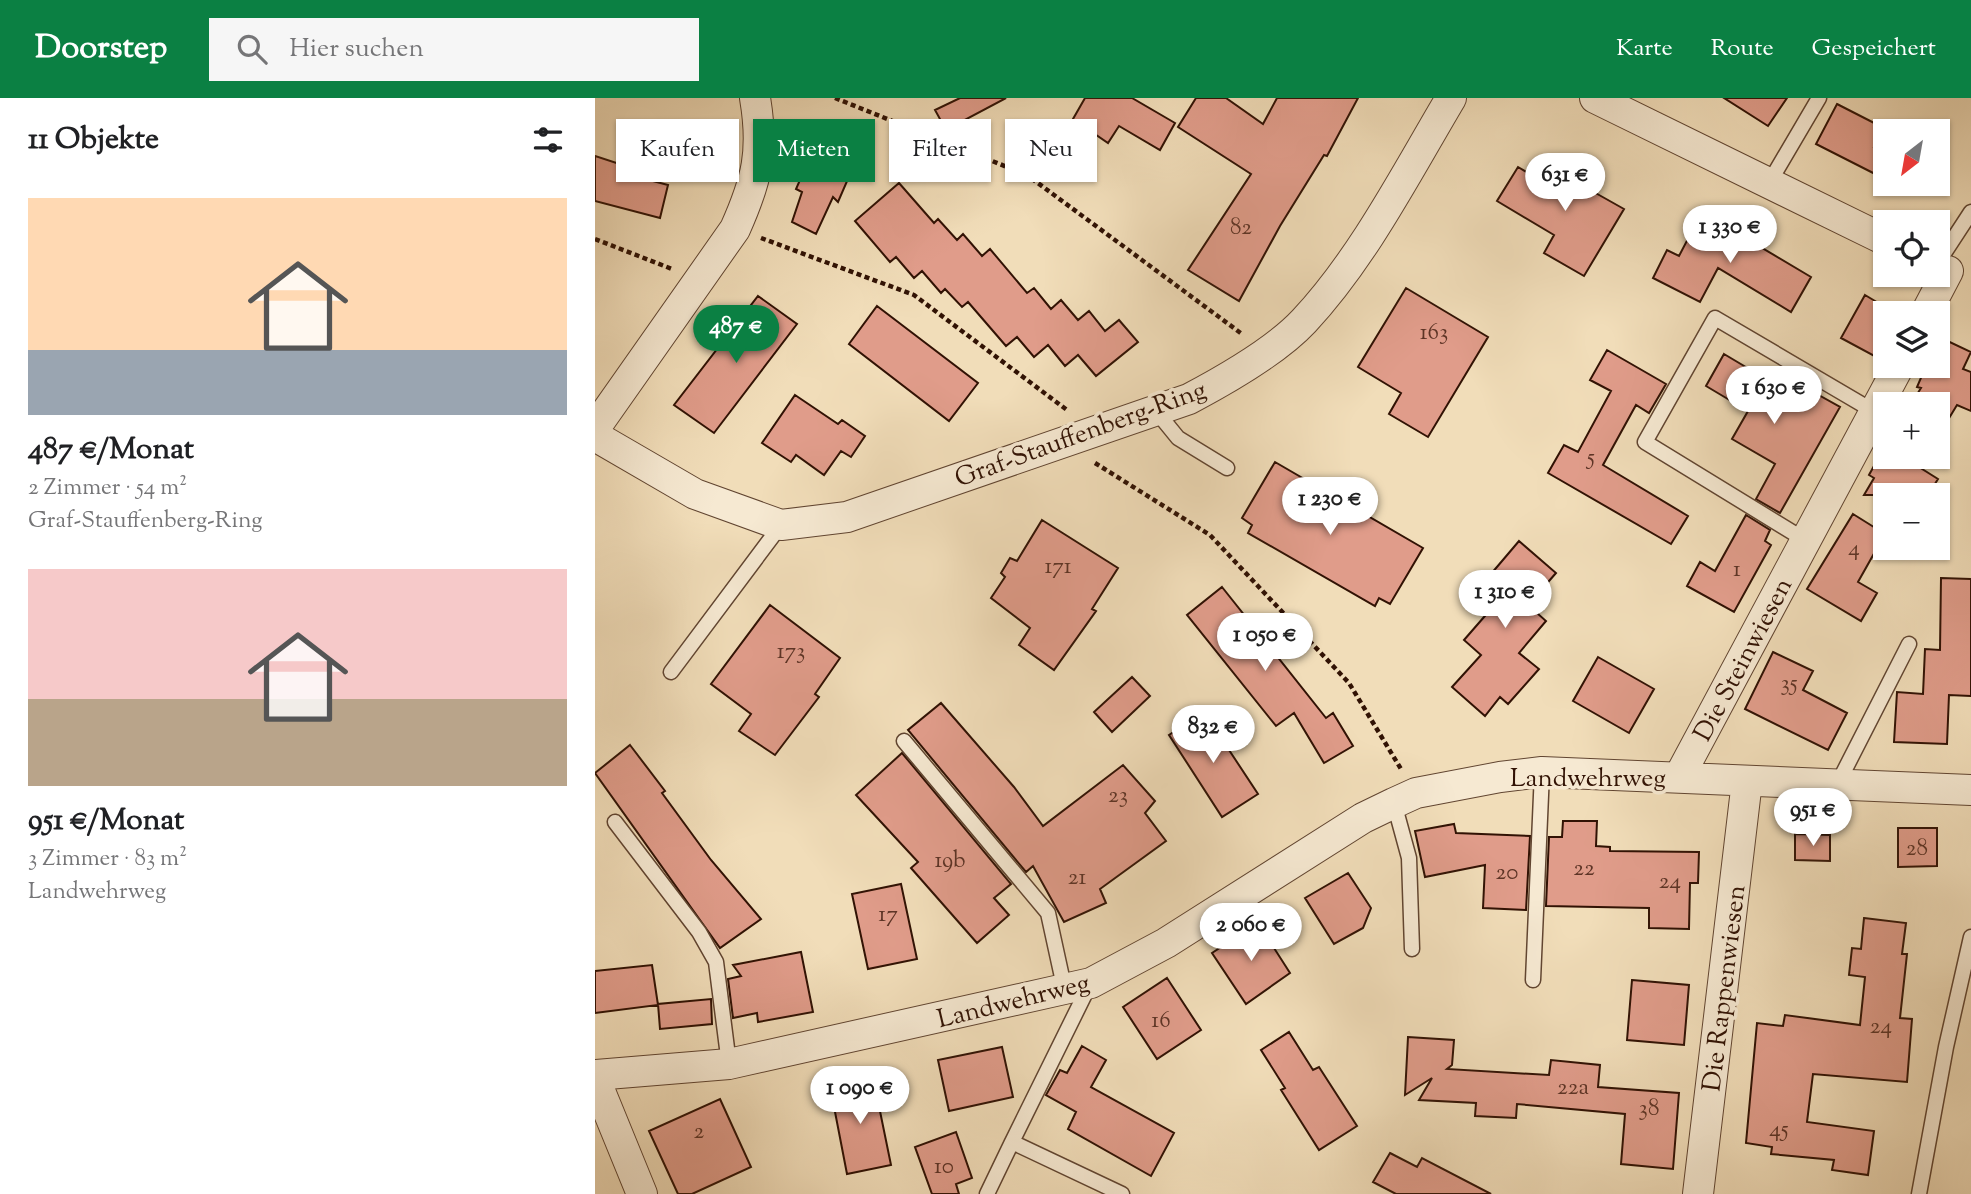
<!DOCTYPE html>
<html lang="de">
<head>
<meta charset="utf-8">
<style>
	:root { --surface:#fff; --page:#f6f6f6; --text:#202124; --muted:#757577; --accent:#0b8043 }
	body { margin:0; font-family:"Sorts Mill Goudy",serif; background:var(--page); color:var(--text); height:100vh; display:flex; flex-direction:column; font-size:26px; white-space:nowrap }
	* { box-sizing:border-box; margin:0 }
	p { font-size:23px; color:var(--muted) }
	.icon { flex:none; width:38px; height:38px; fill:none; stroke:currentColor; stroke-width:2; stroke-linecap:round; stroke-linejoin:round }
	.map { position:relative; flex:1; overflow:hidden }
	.drawer { display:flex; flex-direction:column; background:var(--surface); width:595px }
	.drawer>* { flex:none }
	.guide { position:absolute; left:21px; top:21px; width:665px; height:63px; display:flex; gap:14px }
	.needle { width:46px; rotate:211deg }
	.tools { position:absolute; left:1278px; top:21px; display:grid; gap:14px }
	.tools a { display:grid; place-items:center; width:77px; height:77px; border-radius:0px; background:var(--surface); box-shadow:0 2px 5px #0004; font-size:35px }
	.price { position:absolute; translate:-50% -60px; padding:0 16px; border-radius:24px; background:#fff; color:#222; font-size:23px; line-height:46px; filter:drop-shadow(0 2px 4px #0008) }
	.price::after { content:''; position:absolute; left:50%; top:42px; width:21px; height:16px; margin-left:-10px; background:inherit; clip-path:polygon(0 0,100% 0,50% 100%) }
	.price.on { background:var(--accent); color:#fff }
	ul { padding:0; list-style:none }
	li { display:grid; align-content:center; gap:14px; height:371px; padding:0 28px }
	li span { display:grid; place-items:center; height:217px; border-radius:0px; color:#555 }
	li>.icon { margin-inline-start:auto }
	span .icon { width:126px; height:126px; fill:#fffc; stroke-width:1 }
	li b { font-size:30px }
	h2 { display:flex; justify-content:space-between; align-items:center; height:84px; padding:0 28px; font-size:30px }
	.pill { padding:0 24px; border-radius:0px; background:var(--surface); box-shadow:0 2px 5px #0004; font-size:24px; line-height:63px }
	.pill.on { background:var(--accent); color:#fff }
	header { display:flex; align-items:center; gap:42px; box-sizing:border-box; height:98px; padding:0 35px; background:var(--accent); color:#fff }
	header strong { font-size:33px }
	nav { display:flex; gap:38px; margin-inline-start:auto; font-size:24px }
	.search { width:490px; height:63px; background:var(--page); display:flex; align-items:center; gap:18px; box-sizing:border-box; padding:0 24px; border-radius:0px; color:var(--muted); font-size:26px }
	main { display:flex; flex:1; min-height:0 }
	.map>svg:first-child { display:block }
</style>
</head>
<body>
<header>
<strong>Doorstep</strong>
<div class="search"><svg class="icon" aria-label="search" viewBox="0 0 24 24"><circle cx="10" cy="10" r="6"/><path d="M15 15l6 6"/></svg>Hier suchen</div>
<nav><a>Karte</a><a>Route</a><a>Gespeichert</a></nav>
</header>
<main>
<section class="drawer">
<h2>11 Objekte<svg class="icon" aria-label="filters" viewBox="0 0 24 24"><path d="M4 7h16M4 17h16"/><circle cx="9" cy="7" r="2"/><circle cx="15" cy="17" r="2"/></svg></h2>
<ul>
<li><span style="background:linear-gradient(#ffd9b3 70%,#9aa5b1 0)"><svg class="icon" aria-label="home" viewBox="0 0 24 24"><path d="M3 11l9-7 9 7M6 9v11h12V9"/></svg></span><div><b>487 €/Monat</b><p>2 Zimmer · 54 m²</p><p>Graf-Stauffenberg-Ring</p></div></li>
<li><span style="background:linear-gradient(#f6c9c9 60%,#b9a48a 0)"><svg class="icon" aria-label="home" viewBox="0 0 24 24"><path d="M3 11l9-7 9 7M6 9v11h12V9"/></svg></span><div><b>951 €/Monat</b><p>3 Zimmer · 83 m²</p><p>Landwehrweg</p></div></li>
</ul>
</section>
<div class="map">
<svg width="1376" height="1096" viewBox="0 0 1376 1096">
	<rect width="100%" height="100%" fill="#f1ddb9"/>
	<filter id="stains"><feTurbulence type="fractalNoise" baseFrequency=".00286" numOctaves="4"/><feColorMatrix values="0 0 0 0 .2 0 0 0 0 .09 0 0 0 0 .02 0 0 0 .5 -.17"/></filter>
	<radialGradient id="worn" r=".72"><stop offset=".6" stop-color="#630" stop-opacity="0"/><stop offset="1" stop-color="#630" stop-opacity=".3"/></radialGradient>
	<path fill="#e09c8a" stroke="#311204" stroke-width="2" d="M365 0H411L351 32 340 12Z
		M490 0H537L580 25 565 52 524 28 513 45 478 21Z
		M601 0H631L668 26 682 0H763L732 58 729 57 685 128 644 203 593 172 656 76 583 29Z
		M1129 0H1192L1173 28Z
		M1242 6 1289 30 1279 49 1290 54V81L1221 46Z
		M219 50 259 67 243 104 238 99 221 136 197 124 207 94 201 91Z
		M0 58 55 76 54 82 73 87 65 120 0 103Z
		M969 63 1003 83 997 93 1029 111 989 178 949 155 959 137 902 103 923 69 955 88Z
		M304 85 339 125 343 121 362 142 368 136 387 158 395 151 432 195 439 190 456 211 466 202 483 222 494 213 510 233 524 222 543 244 501 278 483 257 470 268 453 247 439 259 422 239 411 248 373 204 367 209 350 191 346 195 327 173 319 180 301 159 295 164 260 123Z
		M1108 112 1144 131 1142 135 1216 179 1196 214 1123 170 1105 204 1058 180 1072 152 1084 158Z
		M811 190 893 239 833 339 794 316 806 295 763 269Z
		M1270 197 1290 209V248L1283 260 1246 240Z
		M163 198 202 226 119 335 79 307Z
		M282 208 383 285 354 323 254 246Z
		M1342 238 1376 254 1368 271 1376 274V313L1362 307 1342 340V306H1316L1326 290 1322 289 1331 268H1342Z
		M1012 252 1071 286 1054 315 1041 307 1008 367 1093 418 1076 446 953 375 969 347 983 354 1016 293 995 282Z
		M1129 256 1213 306 1220 295 1245 309 1185 415 1161 401 1180 366 1137 341 1153 313 1111 288Z
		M200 297 243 326 247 322 270 338 256 359 246 353 229 377 201 357 196 364 167 345Z
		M1284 359H1331L1324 369 1343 381 1333 397H1269L1279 380 1274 377Z
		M680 364 828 450 795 506 784 500 780 508 653 435 657 427 647 420Z
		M1258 416 1290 436 1263 484 1282 495 1266 523 1212 491Z
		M1151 417 1175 432 1170 443 1176 447 1139 514 1092 488 1105 464 1120 473Z
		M447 422 523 470 497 511 501 513 459 572 424 547 435 530 396 500 410 479 406 475 415 460 422 463Z
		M924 443 961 475 933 507 951 523 924 555 944 571 913 606 905 599 890 618 857 589 886 557 869 542 896 511 879 496Z
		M1346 480 1376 481V598L1354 597 1352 646 1299 644 1302 594 1328 596 1330 551 1345 552Z
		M627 489 731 620 738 615 758 648 729 665 699 615 681 628 592 517Z
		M175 507 245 560 220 596 224 599 180 657 144 633 156 616 116 586Z
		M1178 554 1218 573 1208 592 1252 615 1233 652 1150 611Z
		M1003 559 1059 591 1034 635 978 603Z
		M537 579 555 598 517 634 499 614Z
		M346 605 419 689 448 728 528 667 560 703 550 715 571 743 505 791 511 805 469 824 438 768 431 774 313 632Z
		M609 614 663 696 627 719 574 637Z
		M35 647 70 693 67 695 116 762 166 821 125 850 0 675Z
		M307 655 416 786 399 800 414 817 382 845 316 770 323 764 261 697Z
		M968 723H1002L1001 748 1015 749V753L1104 754 1103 785H1095L1094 831 1054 830V810L951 808 954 739H967Z
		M859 726 861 735 935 738 931 812 888 810 890 767 830 779 820 733Z
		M1303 730H1342V768L1303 769Z
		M1200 736 1235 737V763L1200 762Z
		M753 775 776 810 768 830 739 846 710 800Z
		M306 786 322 861 273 871 257 796Z
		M1269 820 1311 825 1307 856H1312L1305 920 1317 921 1312 984 1218 976 1212 1024 1279 1033 1273 1077 1237 1072 1239 1062 1176 1056 1177 1049 1151 1045 1162 925 1188 928 1190 917 1265 927 1270 879 1254 877 1257 850 1266 851Z
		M663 825 695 875 651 906 617 855Z
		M206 854 218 914 163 924 162 915 138 920 133 881 146 878 138 867Z
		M57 867 63 907 0 915V873Z
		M572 880 606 932 562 961 528 909Z
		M1037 882 1094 887 1089 947 1032 942Z
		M116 901 117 926 65 931 63 906Z
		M694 934 718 972 724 969 762 1028 724 1052 686 992 690 990 666 952Z
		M813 939 859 942 857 967 852 971 954 977 956 962 1005 967 1003 989 1084 995 1078 1071 1026 1066 1030 1016 922 1006 921 1020 880 1018 881 1005 824 1002 837 980 810 997Z
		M487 948 511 962 496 989 579 1035 556 1078 473 1031 481 1014 451 997 465 972 472 975Z
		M407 949 418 999 354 1013 343 962Z
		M278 979 296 1067 252 1076 235 988Z
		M125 1001 156 1069 97 1096H83L54 1033Z
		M361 1034 377 1080 361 1086 364 1096H337L320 1049Z
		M795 1055 822 1069 827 1060 896 1096H801L778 1084Z"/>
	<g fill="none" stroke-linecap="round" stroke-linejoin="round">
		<g stroke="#614531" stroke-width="17">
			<path id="lane" d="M1174 85 1224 0
				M1342 166 1376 114
				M561 313 583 340 632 370
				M1210 442 1050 344 1120 220 1280 314
				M76 574 186 427
				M309 643 453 815 470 893
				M1242 687 1314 546
				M799 705 814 760 817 851
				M20 724 104 834 121 864 134 966
				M938 882 947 674
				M494 888 417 1044 527 1096
				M392 1096 417 1044
				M1324 1096 1351 949 1376 839"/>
		</g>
		<g stroke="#614531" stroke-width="32">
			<path id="street" d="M1000 0 1290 142
				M1331 215 1353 173
				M0 330 140 131C162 82 169 53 160 0
				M0 338 100 396 186 427 252 419 594 301C630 282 681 253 709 223 768 160 812 74 856 0
				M1084 679 1304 268
				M0 977 134 966 496 885 571 845 768 720 799 705 821 695 905 679 947 674 1376 692
				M0 981 47 1096
				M1103 1096 1152 683"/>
		</g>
		<path stroke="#311204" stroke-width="4.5" stroke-dasharray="5 3.5" stroke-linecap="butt" d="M240 0 432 77 647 236
			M166 140 319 197 472 312
			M0 141 77 171
			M500 365 615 437 754 585 806 671"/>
		<use href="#lane" stroke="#f6e9d2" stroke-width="14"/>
		<use href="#street" stroke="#f6e9d2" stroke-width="30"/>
	</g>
	<g text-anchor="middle" stroke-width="7" stroke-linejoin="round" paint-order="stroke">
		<g font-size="23" fill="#5d3426">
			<text x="646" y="136">82</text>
			<text x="839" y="241">163</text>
			<text x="996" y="366">5</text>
			<text x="1259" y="457">4</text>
			<text x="463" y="475">171</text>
			<text x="1142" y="478">1</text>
			<text x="196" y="560">173</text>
			<text x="1194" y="592">35</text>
			<text x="523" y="704">23</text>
			<text x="1322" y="757">28</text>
			<text x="355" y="769">19b</text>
			<text x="989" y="777">22</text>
			<text x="912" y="781">20</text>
			<text x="482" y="786">21</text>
			<text x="1075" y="790">24</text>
			<text x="293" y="823">17</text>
			<text x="566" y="929">16</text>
			<text x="1286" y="935">24</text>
			<text x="978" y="996">22a</text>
			<text x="1054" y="1017">38</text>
			<text x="1184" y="1038">45</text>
			<text x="104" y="1040">2</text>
			<text x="349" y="1075">10</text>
		</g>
		<g font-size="26" fill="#311204" stroke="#f6e9d2">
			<text transform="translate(485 335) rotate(-20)" y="9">Graf-Stauffenberg-Ring</text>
			<text transform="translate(1147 561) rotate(-62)" y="9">Die Steinwiesen</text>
			<text x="993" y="688">Landwehrweg</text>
			<text transform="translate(1128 890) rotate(-83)" y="9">Die Rappenwiesen</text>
			<text transform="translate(418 902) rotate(-14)" y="9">Landwehrweg</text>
		</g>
	</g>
	<rect width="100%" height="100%" filter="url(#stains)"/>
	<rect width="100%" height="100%" fill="url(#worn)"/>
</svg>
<div class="tools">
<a><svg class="needle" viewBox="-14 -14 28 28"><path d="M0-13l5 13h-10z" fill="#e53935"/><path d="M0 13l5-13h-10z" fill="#757577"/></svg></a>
<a><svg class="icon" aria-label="locate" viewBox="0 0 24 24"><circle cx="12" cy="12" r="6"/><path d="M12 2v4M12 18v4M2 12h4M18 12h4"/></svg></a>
<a><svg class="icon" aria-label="layers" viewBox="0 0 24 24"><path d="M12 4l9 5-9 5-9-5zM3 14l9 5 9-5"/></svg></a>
<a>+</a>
<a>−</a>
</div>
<b class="price" style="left:970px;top:115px">631 €</b>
<b class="price" style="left:1135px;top:167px">1 330 €</b>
<b class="price on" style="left:141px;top:267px">487 €</b>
<b class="price" style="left:1179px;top:328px">1 630 €</b>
<b class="price" style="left:735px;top:439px">1 230 €</b>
<b class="price" style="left:910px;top:532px">1 310 €</b>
<b class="price" style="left:670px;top:575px">1 050 €</b>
<b class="price" style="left:618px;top:667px">832 €</b>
<b class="price" style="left:1218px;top:750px">951 €</b>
<b class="price" style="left:656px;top:865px">2 060 €</b>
<b class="price" style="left:265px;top:1028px">1 090 €</b>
<div class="guide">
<a class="pill">Kaufen</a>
<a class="pill on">Mieten</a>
<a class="pill">Filter</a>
<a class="pill">Neu</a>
</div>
</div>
</main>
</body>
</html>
